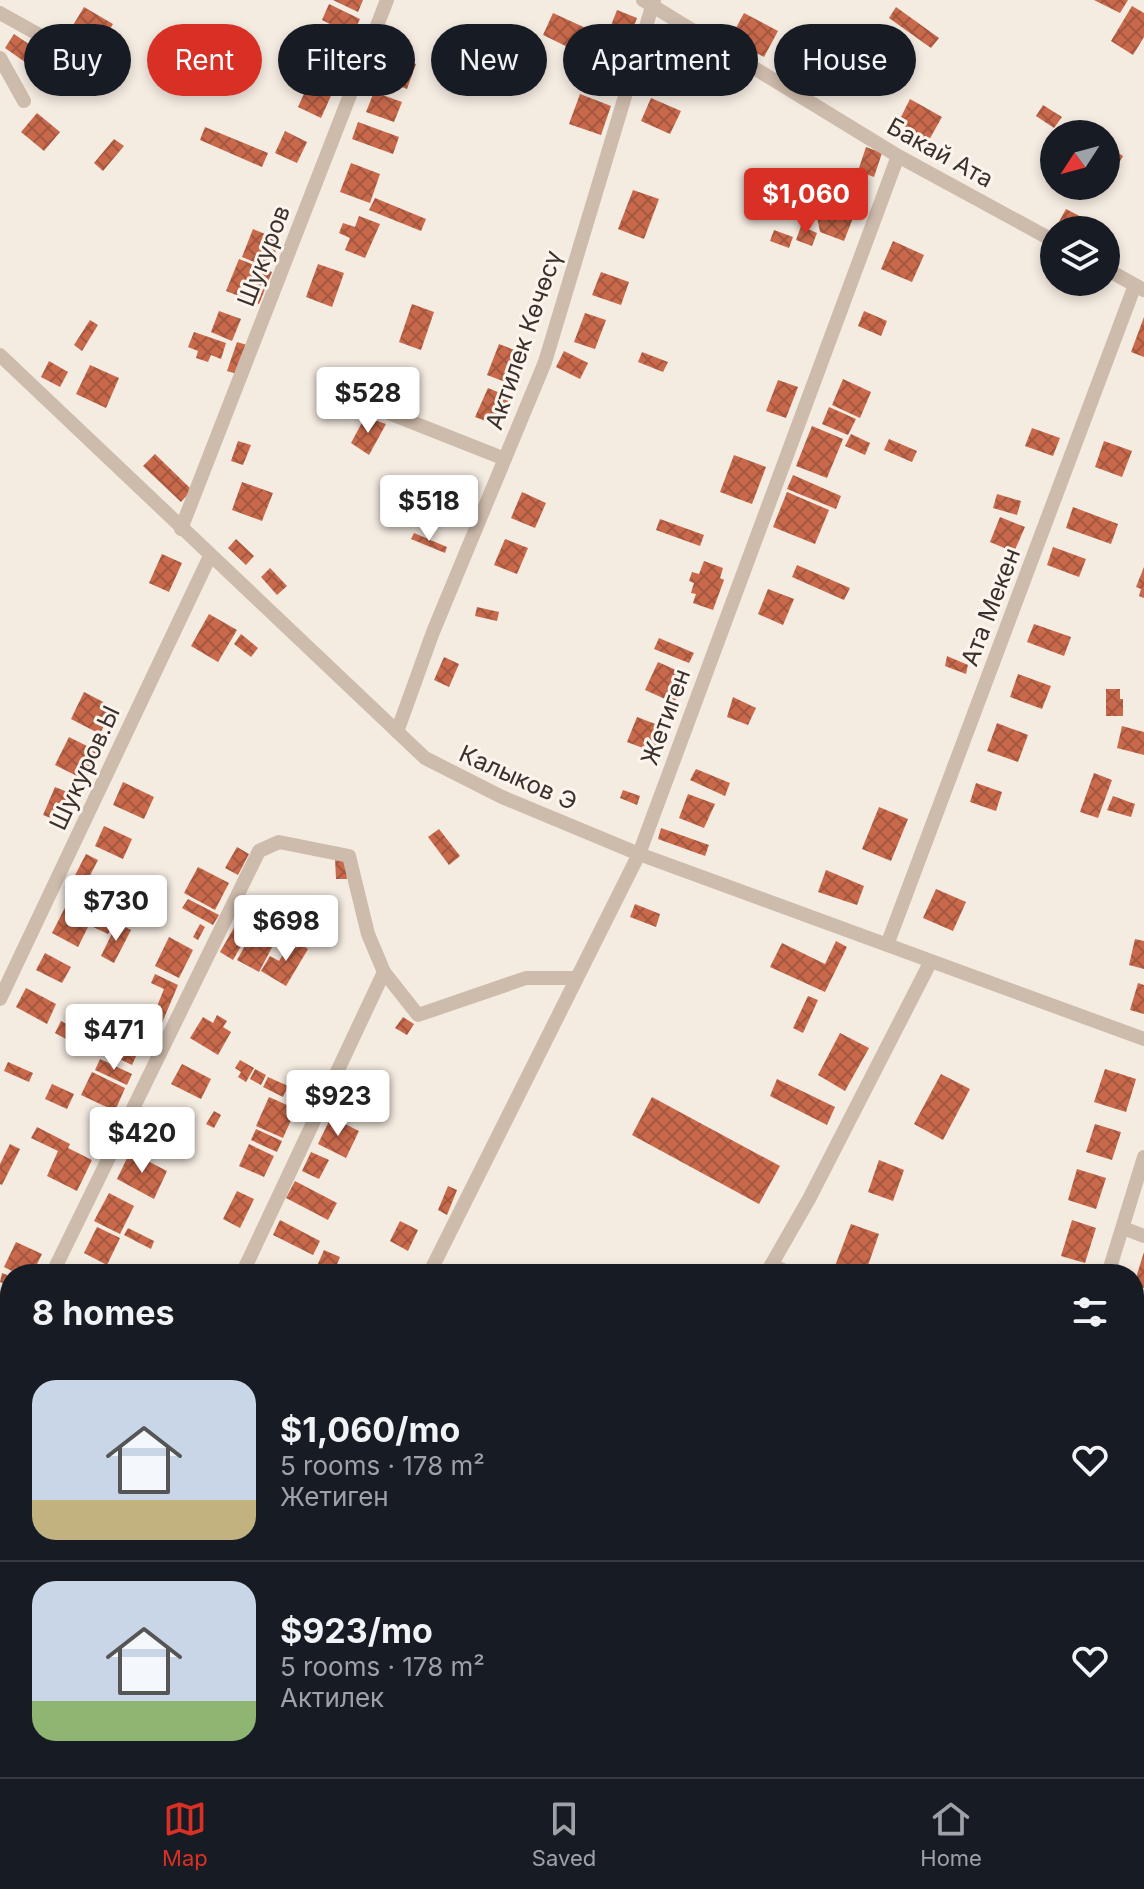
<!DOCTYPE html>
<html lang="en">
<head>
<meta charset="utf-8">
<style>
	:root { --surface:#171b24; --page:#20242c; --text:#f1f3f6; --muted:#9ea1a6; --line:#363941; --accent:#d93025 }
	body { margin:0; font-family:Inter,sans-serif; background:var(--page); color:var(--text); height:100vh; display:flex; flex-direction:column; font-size:30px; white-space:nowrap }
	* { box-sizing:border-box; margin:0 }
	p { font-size:26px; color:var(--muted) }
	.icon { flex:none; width:44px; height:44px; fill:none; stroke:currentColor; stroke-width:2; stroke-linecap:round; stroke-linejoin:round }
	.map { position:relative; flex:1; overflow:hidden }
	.drawer { position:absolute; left:0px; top:1264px; width:1144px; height:514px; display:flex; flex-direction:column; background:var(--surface); border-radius:32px 32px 0 0; box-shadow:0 4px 12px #0003 }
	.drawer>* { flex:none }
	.top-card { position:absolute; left:24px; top:24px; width:1096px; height:72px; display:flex; gap:16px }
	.needle { width:52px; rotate:234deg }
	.tools { position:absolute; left:1040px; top:120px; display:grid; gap:16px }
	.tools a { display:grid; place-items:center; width:80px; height:80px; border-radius:50%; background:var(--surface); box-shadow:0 4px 12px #0003; font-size:40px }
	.price { position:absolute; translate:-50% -68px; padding:0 18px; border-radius:8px; background:#fff; color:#222; font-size:26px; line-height:52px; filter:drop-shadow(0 2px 4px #0008) }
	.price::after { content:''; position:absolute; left:50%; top:48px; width:24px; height:18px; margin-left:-12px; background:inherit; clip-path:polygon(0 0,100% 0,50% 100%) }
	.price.on { background:var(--accent); color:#fff }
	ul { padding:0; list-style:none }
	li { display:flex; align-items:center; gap:24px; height:200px; padding:0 32px }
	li+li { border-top:2px solid var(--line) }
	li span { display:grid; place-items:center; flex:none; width:224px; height:160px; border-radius:24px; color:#555 }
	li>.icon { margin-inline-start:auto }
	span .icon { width:96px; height:96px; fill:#fffc; stroke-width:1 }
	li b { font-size:34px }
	h2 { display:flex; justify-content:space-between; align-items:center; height:96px; padding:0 32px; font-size:34px }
	.tag { padding:0 28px; border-radius:36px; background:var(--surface); box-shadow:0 4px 12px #0003; font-size:28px; line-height:72px }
	.tag.on { background:var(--accent); color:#fff }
	.dock { display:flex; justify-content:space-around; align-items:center; height:112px; border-top:2px solid var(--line); background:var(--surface); font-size:22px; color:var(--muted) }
	.dock a { display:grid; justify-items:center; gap:4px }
	.dock .on { color:var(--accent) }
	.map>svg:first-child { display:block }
</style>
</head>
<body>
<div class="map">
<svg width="1144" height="1777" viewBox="0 0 1144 1777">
	<defs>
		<pattern id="building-cross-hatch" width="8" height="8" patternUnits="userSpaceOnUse" patternTransform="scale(2)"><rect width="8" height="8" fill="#c8694b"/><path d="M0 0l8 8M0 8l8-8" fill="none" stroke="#a4573f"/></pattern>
	</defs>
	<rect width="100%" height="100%" fill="#f4ebe1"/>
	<path fill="url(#building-cross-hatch)" d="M333 0H363L358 12Z
		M1094 0H1128L1120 13Z
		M329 4 360 19 338 66 315 55 330 24 322 20Z
		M1132 6 1144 13V37L1133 55 1111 41Z
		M84 7 113 24 93 59 63 42Z
		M896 7 939 38 931 48 889 18Z
		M617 10 637 18 625 49 605 41Z
		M553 13 590 30 580 53 543 35Z
		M744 13 778 31 764 57 730 39Z
		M14 34 42 53 32 67 5 48Z
		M387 53 416 64 407 89 378 78Z
		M312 76 335 87 321 118 298 107Z
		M374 92 402 102 394 122 366 112Z
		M580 94 611 106 601 135 569 124Z
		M651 98 681 111 670 134 641 121Z
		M910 99 942 117 929 140 898 123Z
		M1043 105 1062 117 1054 128 1036 116Z
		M37 113 60 132 44 151 21 132Z
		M358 122 399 137 393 154 352 139Z
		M205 127 268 153 262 167 200 140Z
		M285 131 307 142 297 163 275 153Z
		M114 139 124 146 103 171 94 163Z
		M1106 145 1123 156 1117 166 1106 159Z
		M866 147 882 153 874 177 858 171Z
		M351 163 380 174 370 203 340 192Z
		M633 190 659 199 644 239 618 229Z
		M375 198 426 219 421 231 369 210Z
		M829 209 853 218 844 241 820 232 817 217Z
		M1066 209 1095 224 1092 230 1055 229Z
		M359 216 380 224 365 258 345 250 350 238 339 233 343 223 355 227Z
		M801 226 817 233 812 246 796 240Z
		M253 229 280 240 269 268 242 257Z
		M774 230 793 237 789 248 770 241Z
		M893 241 924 255 912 282 881 269Z
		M239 259 272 272 259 304 226 291Z
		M318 264 344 273 332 307 306 297Z
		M601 272 629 282 621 305 592 295Z
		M412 304 434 312 421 350 399 342Z
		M219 311 241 319 232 341 211 332Z
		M864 311 887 321 881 336 858 326Z
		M585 313 606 320 595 349 574 342Z
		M1144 317V357L1131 352Z
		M90 320 98 325 82 351 74 345Z
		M194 332 226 343 221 359 211 355 208 362 196 358 198 351 188 347Z
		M237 342 247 345 237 374 227 371Z
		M499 344 527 355 516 386 487 375Z
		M564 351 588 363 580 379 556 367Z
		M642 352 668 362 663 372 638 362Z
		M49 361 68 372 60 387 41 377Z
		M90 365 119 378 106 408 76 394Z
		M843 379 871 392 860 418 832 405Z
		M778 380 798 387 786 418 766 411Z
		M488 388 510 397 499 426 475 417Z
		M829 407 856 419 848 435 822 424Z
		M365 417 386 424 369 455 351 443Z
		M812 426 843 439 827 478 796 466Z
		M1032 428 1060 438 1053 456 1025 446Z
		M851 434 870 443 865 455 845 446Z
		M889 439 917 451 912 462 884 450Z
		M238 441 251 445 243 465 231 461Z
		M1104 441 1132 451 1122 477 1095 467Z
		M155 454 192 490 181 502 143 466Z
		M734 455 766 467 752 504 720 492Z
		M793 475 841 496 836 509 787 489Z
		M242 482 273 493 262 521 232 510Z
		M522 492 546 503 535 528 511 518Z
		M787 492 829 510 815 544 773 527Z
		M997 494 1021 501 1017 515 993 508Z
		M1073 507 1118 524 1111 544 1066 528Z
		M1000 517 1025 527 1014 552 990 542Z
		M660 519 704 535 700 546 656 530Z
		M414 533 447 547 445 553 411 539Z
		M236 539 254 556 246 565 228 548Z
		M505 539 528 548 517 574 494 565Z
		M1053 547 1086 559 1079 577 1047 565Z
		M162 554 182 563 169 592 149 583Z
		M704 561 723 568 720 578 724 580 713 610 693 603 696 594 691 593 694 583 689 581 692 572 699 574Z
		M797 565 850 588 844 600 792 577Z
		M1144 567V598L1139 596 1141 589 1136 587Z
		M270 568 287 586 277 595 261 577Z
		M768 589 794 599 783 625 758 614Z
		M477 607 499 612 497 621 475 616Z
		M209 614 237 630 218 662 191 646Z
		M1034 624 1071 637 1064 656 1027 642Z
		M241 634 258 648 251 657 234 644Z
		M659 638 694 653 689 663 654 649Z
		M947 656 968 665 966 674 945 666Z
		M444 657 459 664 449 687 434 680Z
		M658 662 687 675 674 703 645 690Z
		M1018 674 1051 686 1042 709 1010 697Z
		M1106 689H1120V699H1123V716H1106Z
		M84 692 113 707 100 734 71 719Z
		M733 697 756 708 748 725 727 717Z
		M637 717 666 728 656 753 627 742Z
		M997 723 1028 735 1018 762 987 751Z
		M1122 726 1144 732V755L1117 748Z
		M69 737 99 752 85 780 55 765Z
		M696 769 730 783 725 796 690 780Z
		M1094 773 1112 780 1098 818 1080 812Z
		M123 782 154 797 144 819 113 805Z
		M976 783 1002 792 996 811 970 802Z
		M55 787 75 795 63 823 43 815Z
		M623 790 640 796 637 805 620 798Z
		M688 794 715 804 704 828 679 818Z
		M1113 796 1135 804 1131 817 1107 810Z
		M879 807 908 819 891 861 862 849Z
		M104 826 132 839 123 859 95 846Z
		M661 828 709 845 705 856 658 839Z
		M439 829 460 856 449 865 428 837Z
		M237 847 249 854 238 875 225 868Z
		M86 854 98 860 82 891 70 885Z
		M345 857 347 879H336L335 858Z
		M198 867 229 883 215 910 184 893Z
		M826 870 864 886 857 905 818 892Z
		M936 889 966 902 953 931 923 918Z
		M74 890 100 903 78 947 52 933Z
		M188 899 219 915 213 925 182 908Z
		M635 904 660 914 656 927 630 917Z
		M97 914 114 923 108 934 91 926Z
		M117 923 131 930 114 963 101 956Z
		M200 924 205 927 198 940 193 937Z
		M235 926 248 934 233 960 220 952Z
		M256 926 277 938 259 972 237 960Z
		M169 937 193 950 179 978 155 966Z
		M293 939 308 949 286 986 261 971 270 956 279 961Z
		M1135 939 1144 941V969L1129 965Z
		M836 941 847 947 825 992 770 967 782 943 825 964Z
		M45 953 71 967 62 983 36 970Z
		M155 974 178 985 159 1030 149 1026 164 989 151 983Z
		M1138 983 1144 985V1014L1130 1010Z
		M26 988 56 1004 47 1024 16 1007Z
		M808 996 818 1000 803 1033 793 1028Z
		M217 1015 227 1021 223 1027 231 1032 218 1055 190 1038 203 1017 213 1023Z
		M403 1017 414 1024 407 1035 395 1028Z
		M121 1018 148 1030 132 1065 105 1052Z
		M61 1021 74 1028 68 1040 55 1033Z
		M840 1033 869 1048 845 1091 818 1075Z
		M100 1059 132 1074 127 1085 95 1070Z
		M240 1060 254 1068 246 1082 238 1077 241 1072 235 1068Z
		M8 1062 33 1073 29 1082 4 1071Z
		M182 1064 211 1079 201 1099 171 1084Z
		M255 1069 266 1075 261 1085 250 1079Z
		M1105 1069 1136 1079 1126 1112 1094 1102Z
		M92 1072 125 1088 115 1111 81 1095Z
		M941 1074 970 1089 943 1140 914 1124Z
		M268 1077 288 1086 283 1097 263 1087Z
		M777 1079 835 1107 827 1125 770 1096Z
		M52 1084 74 1094 67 1109 45 1099Z
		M340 1089 371 1105 365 1117 333 1101Z
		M269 1097 296 1109 283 1138 256 1126Z
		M652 1097 780 1166 759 1204 632 1135Z
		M214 1111 221 1115 214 1128 206 1124Z
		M331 1117 359 1131 346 1158 318 1144Z
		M1095 1124 1121 1132 1112 1160 1086 1152Z
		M37 1127 70 1144 68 1148 92 1160 77 1191 47 1176 58 1151 31 1138Z
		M256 1129 282 1141 277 1152 251 1140Z
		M10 1144 20 1149 2 1185 0 1184V1164Z
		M249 1144 274 1156 264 1177 239 1166Z
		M130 1152 167 1171 154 1199 117 1179Z
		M311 1152 329 1160 319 1179 302 1171Z
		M879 1160 904 1170 893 1201 868 1192Z
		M1077 1169 1106 1178 1096 1209 1068 1200Z
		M295 1181 337 1203 328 1220 286 1198Z
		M448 1186 457 1190 447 1215 438 1210Z
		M237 1191 254 1199 240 1228 223 1219Z
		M109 1193 134 1206 120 1234 94 1221Z
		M280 1220 320 1241 313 1255 273 1235Z
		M1072 1220 1096 1228 1085 1263 1061 1256Z
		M400 1221 418 1230 408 1251 390 1241Z
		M851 1224 879 1234 865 1274H857L835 1266Z
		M97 1227 120 1238 107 1265 84 1253Z
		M128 1228 154 1241 151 1249 124 1235Z
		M16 1242 42 1254 32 1274H18L4 1267Z
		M324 1250 340 1257 333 1274 317 1266Z
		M1144 1252V1288L1134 1284Z
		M2 1273 10 1276V1286L0 1282Z
		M0 1291 10 1295 8 1322 0 1318Z
		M1140 1309 1144 1311V1327L1134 1323Z
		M0 1416 10 1421V1459L0 1455Z
		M0 1478 10 1483 0 1506Z
		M0 1684 10 1689V1723L0 1718Z
		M0 1721 8 1725 0 1740Z
		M148 1768H172L168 1777H144Z
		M213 1768H259L268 1772 266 1777H233Z
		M299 1768H325L327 1769 324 1777H318Z
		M1000 1768H1034L1028 1777H994Z"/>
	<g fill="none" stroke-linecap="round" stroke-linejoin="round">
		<path stroke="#cdbbac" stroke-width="14" d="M643 0 898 156 1054 241
			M0 13 52 42
			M0 58 24 101
			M1106 269 1144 290
			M0 355 425 758 502 797 639 854 1144 1039
			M333 391 505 459
			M181 529 387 0
			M397 732 433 632 545 362 654 0
			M887 945 1135 285
			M0 999 210 556
			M1123 1228 1144 1236
			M771 1265 792 1274
			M52 1274 259 851 279 842 349 856 368 934 384 972 418 1015 526 978H577
			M242 1274 384 972
			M429 1274 639 854 898 156
			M766 1274 809 1199 931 961
			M1108 1274 1144 1157
			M0 1338 10 1343
			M0 1382 10 1361
			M1134 1417 1144 1421
			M2 1777 10 1759
			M180 1777 184 1768
			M365 1777 369 1768
			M559 1777 564 1768
			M854 1777 866 1768
			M1054 1777 1060 1768"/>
	</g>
	<g text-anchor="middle" stroke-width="6" stroke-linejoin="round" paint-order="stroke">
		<g font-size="24" fill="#3b302b" stroke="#fbf5ee">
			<text transform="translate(940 153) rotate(29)" y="8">Бакай Ата</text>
			<text transform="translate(264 256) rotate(-69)" y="8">Шукуров</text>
			<text transform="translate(524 340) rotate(-71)" y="8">Актилек Көчөсү</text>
			<text transform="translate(991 607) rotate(-69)" y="8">Ата Мекен</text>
			<text transform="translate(666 717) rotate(-70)" y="8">Жетиген</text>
			<text transform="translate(85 768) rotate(-65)" y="8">Шукуров.Ы</text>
			<text transform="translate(518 778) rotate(24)" y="8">Калыков Э</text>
		</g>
	</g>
</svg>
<div class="tools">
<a><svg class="needle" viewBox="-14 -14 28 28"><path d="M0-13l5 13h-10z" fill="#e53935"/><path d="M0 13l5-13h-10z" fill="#9ea1a6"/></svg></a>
<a><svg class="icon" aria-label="layers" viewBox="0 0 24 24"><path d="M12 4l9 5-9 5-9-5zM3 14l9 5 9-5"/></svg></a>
</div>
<b class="price on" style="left:806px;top:236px">$1,060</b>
<b class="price" style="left:368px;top:435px">$528</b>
<b class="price" style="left:429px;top:543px">$518</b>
<b class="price" style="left:116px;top:943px">$730</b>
<b class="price" style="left:286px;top:963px">$698</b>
<b class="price" style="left:114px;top:1072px">$471</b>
<b class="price" style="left:338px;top:1138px">$923</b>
<b class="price" style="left:142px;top:1175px">$420</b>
<div class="top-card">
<a class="tag">Buy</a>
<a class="tag on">Rent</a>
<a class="tag">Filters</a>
<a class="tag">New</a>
<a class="tag">Apartment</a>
<a class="tag">House</a>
</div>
<section class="drawer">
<h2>8 homes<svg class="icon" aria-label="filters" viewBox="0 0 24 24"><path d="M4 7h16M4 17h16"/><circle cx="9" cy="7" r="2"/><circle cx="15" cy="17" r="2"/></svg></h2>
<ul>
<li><span style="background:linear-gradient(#c9d6e8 75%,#c2b280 0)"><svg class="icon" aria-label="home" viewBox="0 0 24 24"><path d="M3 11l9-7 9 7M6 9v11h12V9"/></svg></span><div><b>$1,060/mo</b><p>5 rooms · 178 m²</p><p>Жетиген</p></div><svg class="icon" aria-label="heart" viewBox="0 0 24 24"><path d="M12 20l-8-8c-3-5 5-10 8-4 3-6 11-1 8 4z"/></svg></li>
<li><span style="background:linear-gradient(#c9d6e8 75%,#8fb573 0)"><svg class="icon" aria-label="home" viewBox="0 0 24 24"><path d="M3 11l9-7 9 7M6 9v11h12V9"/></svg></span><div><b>$923/mo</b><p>5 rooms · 178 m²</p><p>Актилек</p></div><svg class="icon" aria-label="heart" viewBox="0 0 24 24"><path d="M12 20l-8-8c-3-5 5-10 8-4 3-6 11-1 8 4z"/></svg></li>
</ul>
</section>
</div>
<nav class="dock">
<a class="on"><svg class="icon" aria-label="map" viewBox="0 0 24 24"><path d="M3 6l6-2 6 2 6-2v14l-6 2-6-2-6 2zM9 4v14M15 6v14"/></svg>Map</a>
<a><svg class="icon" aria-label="saved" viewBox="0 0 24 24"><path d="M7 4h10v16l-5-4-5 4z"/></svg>Saved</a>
<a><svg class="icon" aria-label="home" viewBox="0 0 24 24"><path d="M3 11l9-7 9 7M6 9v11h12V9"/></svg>Home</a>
</nav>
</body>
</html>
